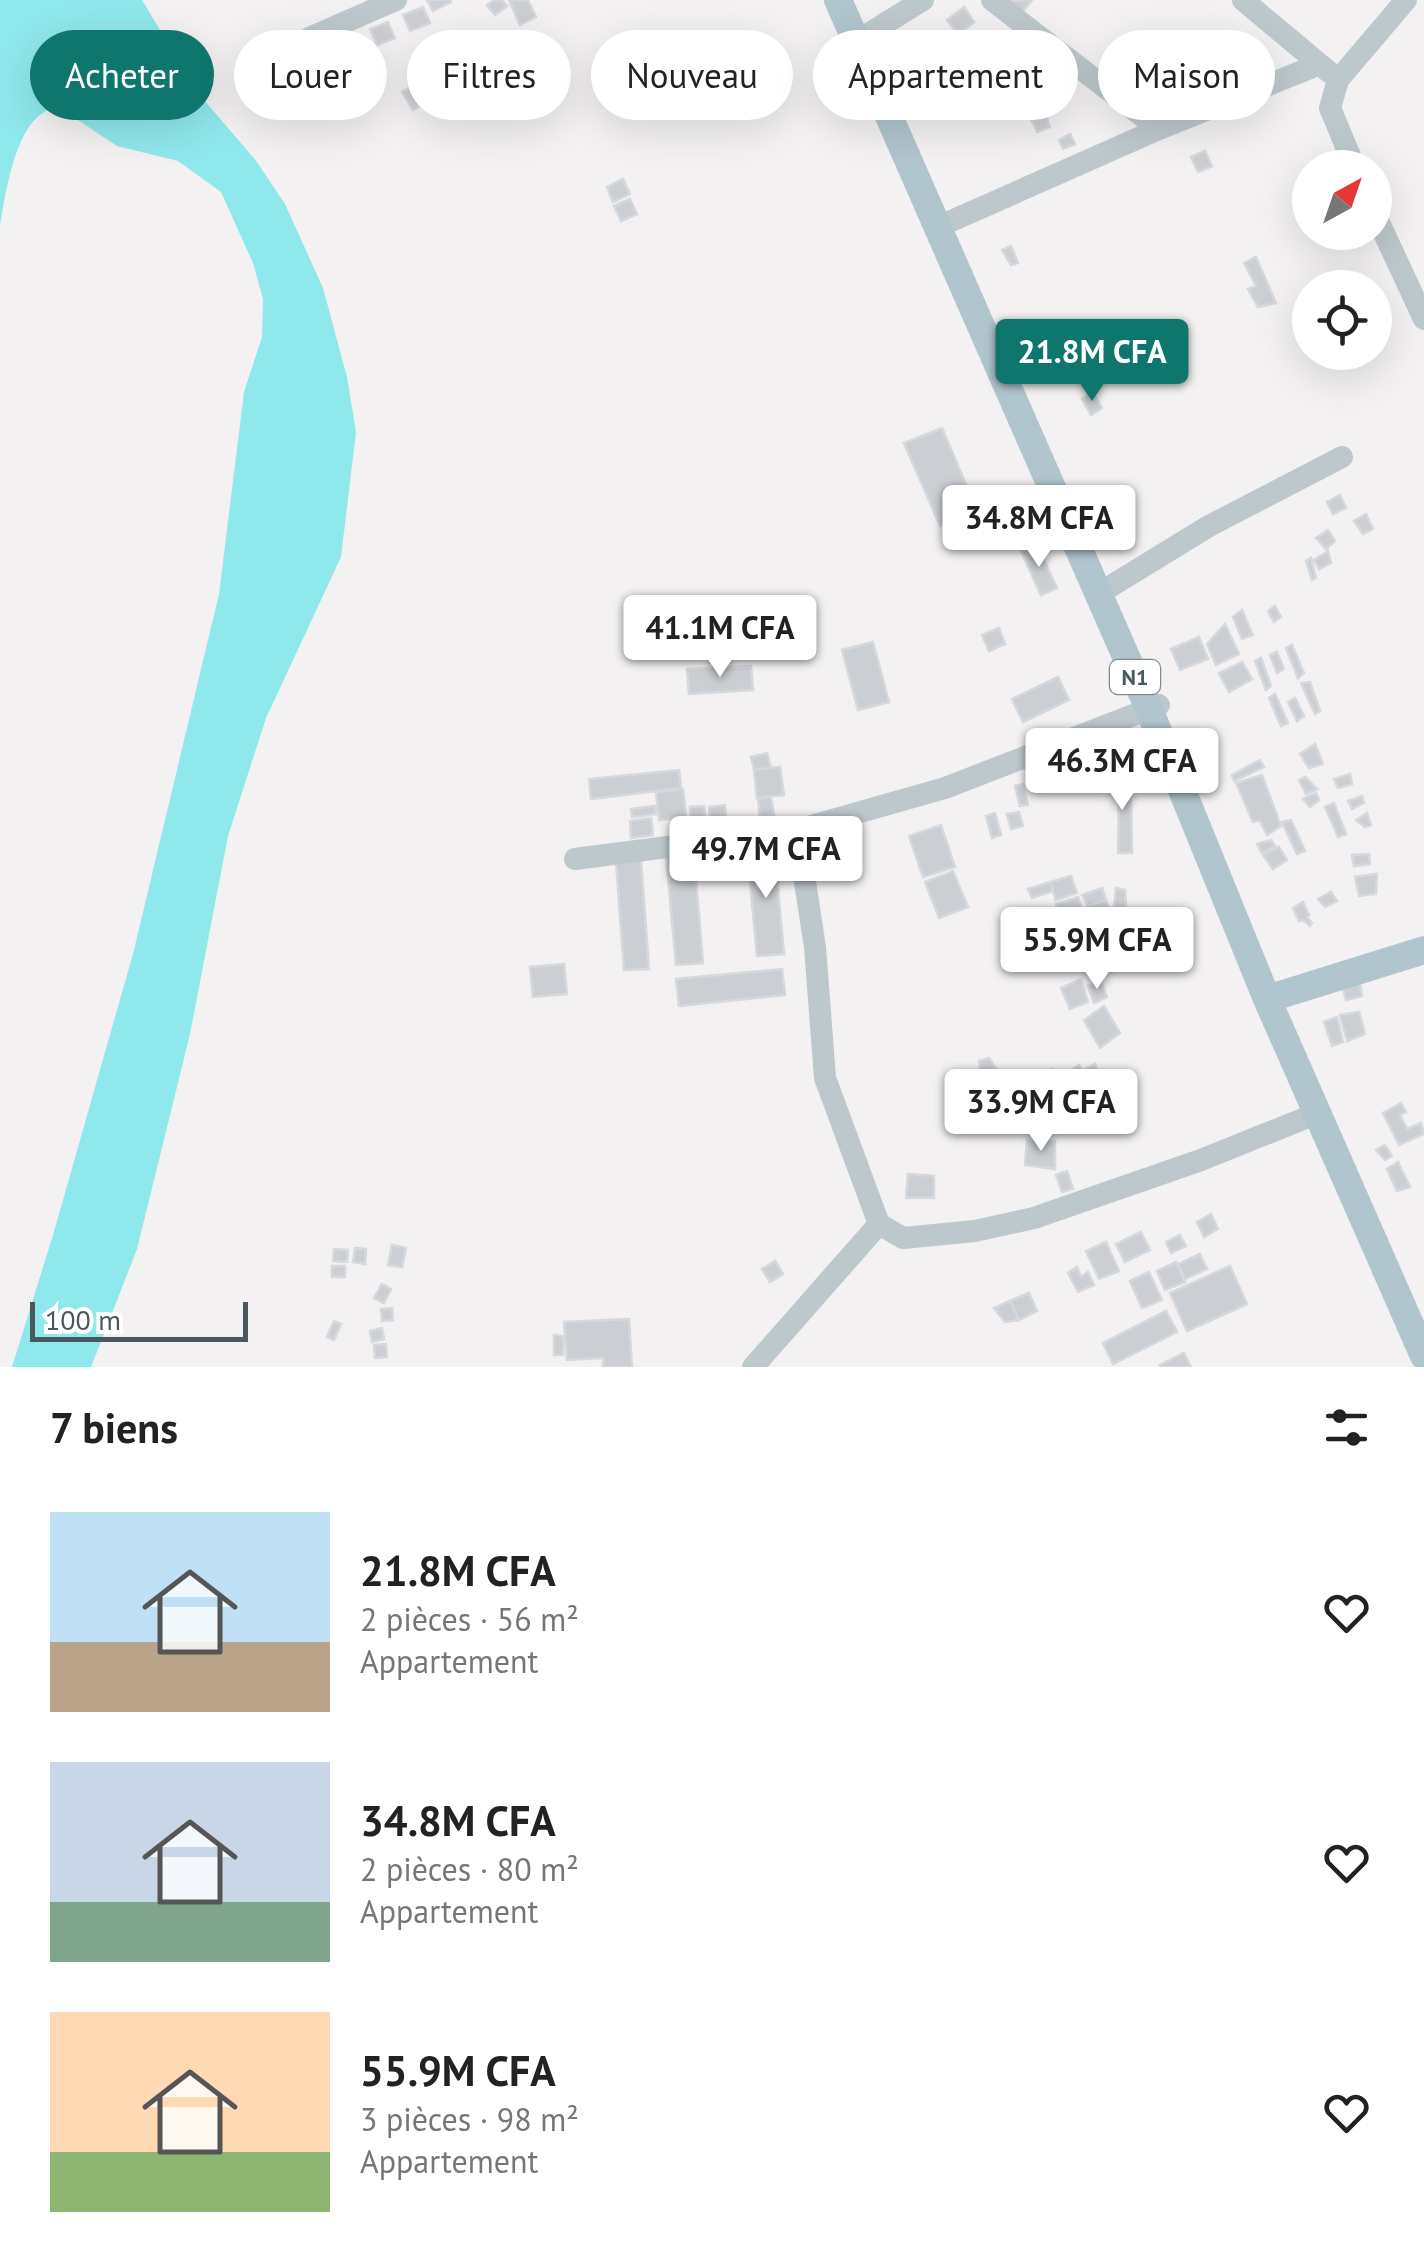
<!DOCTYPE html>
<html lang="fr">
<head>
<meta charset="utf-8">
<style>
	:root { --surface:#fff; --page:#f2f2f2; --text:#222; --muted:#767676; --accent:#0f766e }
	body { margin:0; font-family:"PT Sans",sans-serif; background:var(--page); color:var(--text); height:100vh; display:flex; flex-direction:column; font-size:38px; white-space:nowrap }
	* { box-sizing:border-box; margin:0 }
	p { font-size:32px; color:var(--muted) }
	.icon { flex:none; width:55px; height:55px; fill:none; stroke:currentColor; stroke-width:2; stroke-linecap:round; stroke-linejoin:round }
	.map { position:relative; height:1367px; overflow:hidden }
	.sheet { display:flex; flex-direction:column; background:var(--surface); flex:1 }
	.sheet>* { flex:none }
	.top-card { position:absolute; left:30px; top:30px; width:1365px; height:90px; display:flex; gap:20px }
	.needle { width:65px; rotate:40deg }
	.fabs { position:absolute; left:1292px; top:150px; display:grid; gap:20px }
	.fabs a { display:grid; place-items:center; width:100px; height:100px; border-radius:50%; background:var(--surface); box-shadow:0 10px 40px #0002; font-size:50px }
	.scale { position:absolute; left:30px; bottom:25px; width:218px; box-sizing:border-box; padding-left:10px; border:5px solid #49585f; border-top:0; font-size:28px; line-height:35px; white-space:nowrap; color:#49585f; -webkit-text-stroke:8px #fff; paint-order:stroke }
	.price { position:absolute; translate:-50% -85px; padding:0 22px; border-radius:10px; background:#fff; color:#222; font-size:32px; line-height:65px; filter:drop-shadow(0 2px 5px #0008) }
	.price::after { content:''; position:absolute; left:50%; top:60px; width:30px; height:22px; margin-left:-15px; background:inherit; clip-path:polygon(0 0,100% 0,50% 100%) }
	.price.current { background:var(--accent); color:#fff }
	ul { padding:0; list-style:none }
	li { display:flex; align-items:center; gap:30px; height:250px; padding:0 50px }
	li span { display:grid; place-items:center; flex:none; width:280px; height:200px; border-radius:0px; color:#555 }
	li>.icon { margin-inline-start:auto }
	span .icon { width:120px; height:120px; fill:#fffc; stroke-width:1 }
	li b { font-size:42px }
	h2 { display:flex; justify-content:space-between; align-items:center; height:120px; padding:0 50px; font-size:42px }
	.chip { padding:0 35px; border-radius:45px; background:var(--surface); box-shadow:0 10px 40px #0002; font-size:35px; line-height:90px }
	.chip.current { background:var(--accent); color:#fff }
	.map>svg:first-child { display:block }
</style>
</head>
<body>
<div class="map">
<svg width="1424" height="1367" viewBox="0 0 1424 1367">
	<rect width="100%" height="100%" fill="#f3f1f1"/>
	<path fill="#8fe8ec" d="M0 0H142L199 94 257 162 285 204 323 288 347 377 356 432 341 557 266 718 228 836 190 1034 137 1249 91 1367H12L53 1235 133 954 219 594 244 392 262 337 263 299 253 263 221 192 178 161 117 146 58 107C16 112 6 192 0 226Z"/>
	<path fill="#cbcfd3" stroke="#d5d8dc" stroke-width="2.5" d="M427 0H450L451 2 433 11Z
		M494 0H502L507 6 495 15 487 5Z
		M509 0H528L536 17 520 25Z
		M998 0H1032L1019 17Z
		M423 7 430 23 410 31 403 15Z
		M964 7 974 22 958 35 947 20Z
		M388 22 395 38 377 45 370 29Z
		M1124 44 1145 61 1129 81 1107 64Z
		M996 59 1011 91 996 97 982 66Z
		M421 81 432 99 413 110 402 92Z
		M963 102 970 111 955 119 951 108Z
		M1044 109 1050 127 1037 132 1029 115Z
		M1070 134 1075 144 1063 149 1059 140Z
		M1205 151 1212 166 1198 172 1191 157Z
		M623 179 630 194 613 202 607 187Z
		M630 199 637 214 621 221 614 206Z
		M1011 246 1018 263 1011 265 1002 250Z
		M1256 257 1276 303 1258 307 1248 289 1256 286 1244 263Z
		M1069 321 1076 340 1056 349 1047 329Z
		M1093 392 1102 408 1091 415 1082 399Z
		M942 428 977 510 940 526 904 443Z
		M1340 495 1346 508 1333 514 1327 502Z
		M1366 514 1373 529 1363 534 1354 521Z
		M1328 530 1335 541 1326 549 1316 538Z
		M1037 544 1057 588 1041 595 1021 551Z
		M1328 551 1331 563 1319 569 1314 560Z
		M1311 558 1316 578 1312 580 1306 561Z
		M1275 606 1281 617 1274 622 1268 611Z
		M750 607 756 624 738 631 731 614Z
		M1242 610 1253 635 1242 639 1233 617Z
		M1225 624 1239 654 1216 665 1207 644Z
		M999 628 1005 644 989 651 982 635Z
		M1199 637 1208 659 1180 670 1171 649Z
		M873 642 889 702 858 710 842 650Z
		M1292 645 1304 673 1298 678 1286 648Z
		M1277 652 1284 669 1277 673 1270 655Z
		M1261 658 1271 686 1266 690 1255 661Z
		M1242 662 1252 679 1229 692 1219 673Z
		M751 666 753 690 689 694 687 669Z
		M1058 677 1069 700 1023 722 1012 699Z
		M1310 682 1320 711 1315 714 1301 683Z
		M1275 694 1288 723 1281 726 1269 698Z
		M1295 698 1304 716 1297 721 1288 702Z
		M1315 744 1323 764 1309 768 1300 754Z
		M767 753 771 768 754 770 751 757Z
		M1260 760 1264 767 1234 781 1232 775Z
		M780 767 784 795 757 798 754 770Z
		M679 770 681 788 591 799 589 779Z
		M1350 774 1352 784 1338 788 1334 779Z
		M1262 775 1281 826 1267 835 1260 821 1253 822 1236 783Z
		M1110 776 1131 791 1132 853H1118L1119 799 1097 781Z
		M1305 777 1317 789 1306 794 1299 780Z
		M1023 784 1028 805 1020 806 1015 786Z
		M683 789 686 817 659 820 656 792Z
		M1316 793 1319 800 1310 807 1303 799Z
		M1362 796 1364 803 1352 809 1348 801Z
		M771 797 774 815 760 817 758 799Z
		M1334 803 1346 834 1338 837 1325 807Z
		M725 805 727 830 711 831 709 807Z
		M655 806 656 814 632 817 631 809Z
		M704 806 707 832 692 833 690 807Z
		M1019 812 1023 826 1011 829 1007 814Z
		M995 813 1001 835 992 838 986 816Z
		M1367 813 1371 825 1365 827 1356 820Z
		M651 818 653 835 631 838 630 821Z
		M1291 820 1305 851 1297 854 1282 822Z
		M941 825 955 867 923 877 909 836Z
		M1271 840 1275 846 1262 853 1257 844Z
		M774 846 784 954 757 956 747 849Z
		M1279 847 1287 860 1273 869 1263 855Z
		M694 854 703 963 676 965 666 856Z
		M1369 854 1370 864 1354 866 1352 855Z
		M641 860 649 969 624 970 616 862Z
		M953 871 968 907 939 918 925 882Z
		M1377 874 1376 894 1359 896 1355 877Z
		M1071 876 1077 893 1056 900 1050 882Z
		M1050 882 1053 891 1032 898 1028 889Z
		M1102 888 1106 900 1088 906 1082 895Z
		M1116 888 1125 890 1126 907 1114 908Z
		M1331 892 1337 901 1325 907 1318 899Z
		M1078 897 1089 929 1067 936 1056 904Z
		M1106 900 1111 914 1092 920 1088 906Z
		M1303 902 1309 915 1307 917 1312 923 1310 926 1303 920 1299 921 1293 908Z
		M1041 915 1050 941 1025 950 1015 925Z
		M564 964 567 994 533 997 530 967Z
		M782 969 785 995 679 1006 676 979Z
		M1081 979 1088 1002 1070 1009 1061 988Z
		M1101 981 1107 997 1094 1003 1088 986Z
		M1360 983 1362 996 1346 1000 1343 988Z
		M1104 1006 1120 1033 1100 1048 1084 1020Z
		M1359 1012 1365 1034 1347 1041 1340 1015Z
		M1337 1017 1343 1042 1332 1046 1324 1022Z
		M989 1058 997 1070 981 1072 979 1061Z
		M1095 1064 1108 1093 1088 1103 1073 1069 1079 1065 1082 1071Z
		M1052 1069 1061 1089 1031 1101 1023 1083Z
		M997 1070 998 1090 980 1091 981 1072Z
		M998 1090 999 1110 981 1111 980 1091Z
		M1401 1103 1406 1112 1400 1115 1407 1129 1421 1123 1424 1134 1399 1145 1383 1113Z
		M1027 1140 1055 1141V1169L1025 1165Z
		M1385 1145 1392 1156 1385 1160 1376 1150Z
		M1398 1162 1410 1187 1397 1191 1387 1169Z
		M1067 1171 1073 1189 1062 1192 1056 1175Z
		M908 1174 934 1176V1198H906Z
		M1211 1214 1218 1229 1204 1237 1197 1222Z
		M1141 1232 1150 1250 1125 1262 1116 1244Z
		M1180 1235 1186 1246 1171 1253 1166 1242Z
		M1106 1242 1119 1271 1099 1279 1086 1251Z
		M392 1245 406 1248 402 1267 388 1265Z
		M355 1248 366 1249 365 1264 353 1262Z
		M334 1249 348 1250 347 1262 333 1261Z
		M1200 1254 1207 1269 1185 1279 1178 1264Z
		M775 1261 783 1274 770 1282 762 1269Z
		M1176 1262 1185 1282 1165 1290 1157 1271Z
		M332 1266H345V1277H332Z
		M1230 1266 1247 1304 1187 1331 1170 1293Z
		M1077 1267 1081 1277 1088 1272 1094 1285 1078 1292 1068 1273Z
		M1149 1272 1162 1300 1142 1308 1130 1281Z
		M382 1284 391 1289 384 1303 374 1298Z
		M1029 1293 1037 1311 1019 1320 1010 1301Z
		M1010 1301 1019 1320 1005 1322 994 1308Z
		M392 1308 393 1320 382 1321 381 1309Z
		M1166 1311 1177 1332 1113 1364 1103 1343Z
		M629 1319 632 1367H603V1358L567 1360 564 1322Z
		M334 1321 341 1324 334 1340 327 1337Z
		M382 1328 384 1339 372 1342 370 1331Z
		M554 1335 563 1336V1355H554Z
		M386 1344 387 1357 375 1358 374 1345Z
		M1184 1353 1191 1367H1161L1160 1365Z"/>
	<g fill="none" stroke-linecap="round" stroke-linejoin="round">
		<path stroke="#bdc8cd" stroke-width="22" d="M992 0 1159 129
			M1243 0 1329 72
			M865 36 923 0
			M309 38 396 0
			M1355 168 1330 108 1338 80 1406 0
			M1375 214 1424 319
			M949 222 1159 129 1320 64
			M1098 594 1209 526 1342 457
			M575 859 797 830 945 788 1159 705
			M879 1224 903 1238 975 1231 1034 1218 1201 1160 1318 1113
			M753 1367 879 1224 825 1078 815 947 797 830"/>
		<path stroke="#b1c5cf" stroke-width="28" d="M838 0 1149 709 1267 999 1424 1356
			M1267 999 1424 950"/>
	</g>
	<g text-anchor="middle" stroke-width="10" stroke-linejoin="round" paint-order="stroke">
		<rect fill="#fff" stroke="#808a8f" stroke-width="2.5" x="1110" y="660" width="50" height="34" rx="8"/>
		<g font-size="22" font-weight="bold" fill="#49585f">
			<text x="1135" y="685">N1</text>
		</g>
	</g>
</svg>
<div class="fabs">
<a><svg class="needle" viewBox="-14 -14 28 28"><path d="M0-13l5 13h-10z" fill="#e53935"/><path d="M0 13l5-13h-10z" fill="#767676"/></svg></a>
<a><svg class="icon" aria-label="locate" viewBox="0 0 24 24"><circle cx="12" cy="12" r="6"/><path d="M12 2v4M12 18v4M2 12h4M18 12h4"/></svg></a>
</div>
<div class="scale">100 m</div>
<b class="price current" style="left:1092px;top:404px">21.8M CFA</b>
<b class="price" style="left:1039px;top:570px">34.8M CFA</b>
<b class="price" style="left:720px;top:680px">41.1M CFA</b>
<b class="price" style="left:1122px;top:813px">46.3M CFA</b>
<b class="price" style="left:766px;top:901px">49.7M CFA</b>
<b class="price" style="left:1097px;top:992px">55.9M CFA</b>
<b class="price" style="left:1041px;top:1154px">33.9M CFA</b>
<div class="top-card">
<a class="chip current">Acheter</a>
<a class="chip">Louer</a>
<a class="chip">Filtres</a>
<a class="chip">Nouveau</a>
<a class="chip">Appartement</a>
<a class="chip">Maison</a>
</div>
</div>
<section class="sheet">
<h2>7 biens<svg class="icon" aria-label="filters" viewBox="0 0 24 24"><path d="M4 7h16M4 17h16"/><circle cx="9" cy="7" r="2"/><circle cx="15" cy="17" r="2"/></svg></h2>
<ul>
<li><span style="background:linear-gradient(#bfe0f5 65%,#b9a48a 0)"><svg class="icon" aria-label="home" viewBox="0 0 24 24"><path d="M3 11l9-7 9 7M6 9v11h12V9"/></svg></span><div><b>21.8M CFA</b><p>2 pièces · 56 m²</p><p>Appartement</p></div><svg class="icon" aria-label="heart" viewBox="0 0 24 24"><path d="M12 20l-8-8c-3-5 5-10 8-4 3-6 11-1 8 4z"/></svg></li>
<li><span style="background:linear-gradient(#c9d6e8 70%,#7fa58c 0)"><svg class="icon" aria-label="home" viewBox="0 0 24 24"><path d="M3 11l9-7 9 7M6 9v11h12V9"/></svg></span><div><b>34.8M CFA</b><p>2 pièces · 80 m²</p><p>Appartement</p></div><svg class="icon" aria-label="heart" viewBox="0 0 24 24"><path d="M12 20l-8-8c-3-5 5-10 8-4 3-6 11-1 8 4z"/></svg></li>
<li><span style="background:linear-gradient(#ffd9b3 70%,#8fb573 0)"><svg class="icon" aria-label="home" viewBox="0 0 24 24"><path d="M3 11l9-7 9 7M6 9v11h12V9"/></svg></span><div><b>55.9M CFA</b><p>3 pièces · 98 m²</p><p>Appartement</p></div><svg class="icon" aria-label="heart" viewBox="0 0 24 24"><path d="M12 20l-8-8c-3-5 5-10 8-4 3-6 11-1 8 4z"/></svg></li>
</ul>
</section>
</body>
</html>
